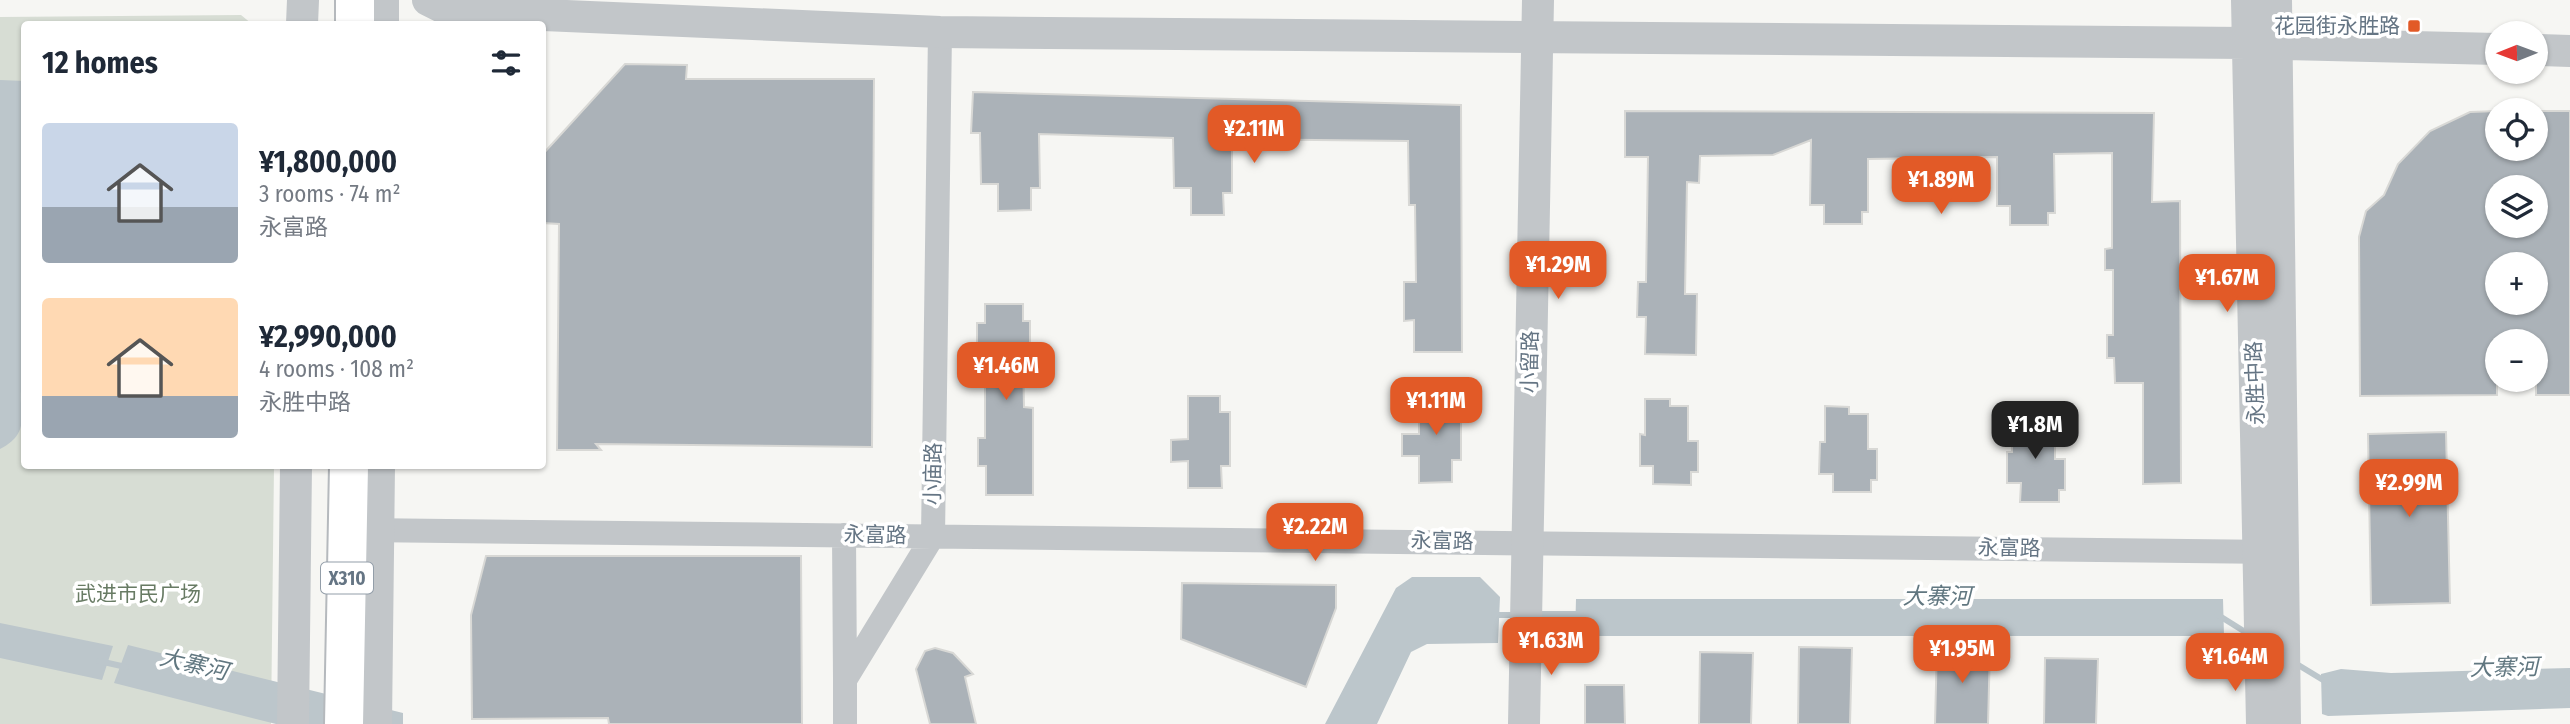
<!DOCTYPE html>
<html lang="en">
<head>
<meta charset="utf-8">
<style>
	:root { --surface:#fff; --page:#f2f2f3; --text:#1f2937; --muted:#747a83; --accent:#e25a27 }
	body { margin:0; font-family:"Fira Sans Condensed","Noto Sans SC",sans-serif; background:var(--page); color:var(--text); height:100vh; display:flex; flex-direction:column; font-size:26px; white-space:nowrap }
	* { box-sizing:border-box; margin:0 }
	p { font-size:23px; color:var(--muted) }
	.icon { flex:none; width:38px; height:38px; fill:none; stroke:currentColor; stroke-width:2; stroke-linecap:round; stroke-linejoin:round }
	.map { position:relative; flex:1; overflow:hidden }
	.side { position:absolute; left:21px; top:21px; width:525px; height:448px; display:flex; flex-direction:column; background:var(--surface); border-radius:7px; box-shadow:0 2px 5px #0004 }
	.side>* { flex:none }
	.needle { width:46px; rotate:269deg }
	.tools { position:absolute; left:2485px; top:21px; display:grid; gap:14px }
	.tools a { display:grid; place-items:center; width:63px; height:63px; border-radius:50%; background:var(--surface); box-shadow:0 2px 5px #0004; font-size:35px }
	.price { position:absolute; translate:-50% -60px; padding:0 16px; border-radius:14px; background:var(--accent); color:#fff; font-size:23px; line-height:46px; filter:drop-shadow(0 2px 4px #0008) }
	.price::after { content:''; position:absolute; left:50%; top:42px; width:21px; height:16px; margin-left:-10px; background:inherit; clip-path:polygon(0 0,100% 0,50% 100%) }
	.price.current { background:#222; color:#fff }
	ul { padding:0; list-style:none }
	li { display:flex; align-items:center; gap:21px; height:175px; padding:0 21px }
	li span { display:grid; place-items:center; flex:none; width:196px; height:140px; border-radius:7px; color:#555 }
	li>.icon { margin-inline-start:auto }
	span .icon { width:84px; height:84px; fill:#fffc; stroke-width:1 }
	li b { font-size:30px }
	h2 { display:flex; justify-content:space-between; align-items:center; height:84px; padding:0 21px; font-size:30px }
	.map>svg:first-child { display:block }
</style>
</head>
<body>
<div class="map">
<svg width="2570" height="724" viewBox="0 0 2570 724">
	<rect width="100%" height="100%" fill="#f6f6f3"/>
	<path fill="#d7ddd4" d="M241 15 252 24H24V466H274L271 724H0V17Z"/>
	<path fill="#bcc6cb" d="M0 80 24 81V378C13 407 37 430 0 449Z
		M1412 577H1480L1500 597 1498 643 1427 644 1411 652 1377 724H1325L1396 588Z
		M1576 599H2223L2224 636H1575Z
		M0 623 113 646 102 680 0 658Z
		M128 645 403 713V724H276L114 683Z
		M2570 668V708L2328 716 2322 714 2321 674 2341 669 2391 673Z"/>
	<g fill="none" stroke-linecap="round" stroke-linejoin="round">
		<path stroke="#bcc6cb" stroke-width="6" d="M1536 614H1581
			M1494 615H1518
			M2218 615 2250 635
			M99 661 126 667
			M2295 663 2328 683"/>
	</g>
	<path fill="#abb2b8" stroke="#d8d8d5" stroke-width="2" fill-rule="evenodd" d="M625 64 687 65 686 79H874L872 447 596 444 601 450H557L559 224 542 223V155Z
		M973 92 1461 105 1462 352H1414V320L1404 321V282H1416L1415 205H1409L1408 141 1232 139V193H1223L1224 215H1191V188H1174L1173 138 1039 134 1040 188H1031V210L998 211V184H981L980 133H971Z
		M1625 111 2154 113 2152 202 2180 201 2181 483 2143 484V383H2115L2114 358H2107V335H2113V270H2105V249L2112 248V153L2054 154 2055 213H2048V225H2010V206H1997V157L1868 159V212H1862V224H1824V205H1810L1811 140 1773 155 1700 156 1699 183 1687 182 1685 294H1697L1696 355 1645 354 1646 317H1637L1638 282H1646L1648 157H1625Z
		M2497 111V149H2536V111H2570V395H2536V341H2497V395L2360 396 2359 237 2366 211 2384 195 2398 164 2430 131 2470 112ZM2497 187H2536V226H2497ZM2497 264H2536V303H2497Z
		M985 304H1023V321H1030V359H1023L1024 407 1033 408V495H986V466H978V438H985V358H977V323H985Z
		M1419 390H1451V406H1461V460H1452V482L1419 483V456H1402V434H1419Z
		M1188 396H1220V412H1230V466H1221L1222 488H1188V461L1171 462V440L1188 439Z
		M1645 399H1670V406H1688V441H1698V472H1691V485L1653 484V466H1640V434L1645 435Z
		M1825 406 1849 407V414H1868V449H1877V480H1871V492H1833V474H1819L1820 442H1825Z
		M2012 416H2037V424H2055V459H2065V490H2059V502H2020L2021 483H2007V452H2012Z
		M2446 432 2450 603 2371 605 2368 434Z
		M486 556H801L802 724H609L608 718 472 719 471 615Z
		M1182 583 1336 585V608L1306 687 1181 639Z
		M1937 646 1990 648 1988 724H1935Z
		M1799 647 1852 648 1850 724H1798Z
		M935 648 953 653 973 674 965 677 976 724H930L916 669 925 651Z
		M1700 652 1753 653 1751 724H1699Z
		M2045 658 2098 659 2096 724H2044Z
		M1585 685H1624L1625 724H1585Z"/>
	<g fill="none" stroke-linecap="round" stroke-linejoin="round">
		<g stroke="#b5b9bd" stroke-width="42">
			<path id="primary" d="M355 24V0
				M344 724 349 466"/>
		</g>
		<path stroke="#c2c6c9" stroke-width="24" d="M363 530 2276 552
			M844 535 845 679
			M845 724V680L933 536 940 32"/>
		<path stroke="#c2c6c9" stroke-width="32" d="M428 0 450 11 940 32 2247 43 2497 49
			M2247 0 2262 724
			M2276 0 2285 724
			M302 24 303 0
			M383 24V0
			M2536 50 2570 51
			M293 724 296 466
			M376 724 379 466
			M1524 724 1538 0"/>
		<use href="#primary" stroke="#fff" stroke-width="38"/>
	</g>
	<rect fill="#e25a27" stroke="#fff" stroke-width="2.5" x="2407" y="19" width="14" height="14" rx="3.5"/>
	<g text-anchor="middle" stroke-width="7" stroke-linejoin="round" paint-order="stroke">
		<rect fill="#fff" stroke="#939ea9" stroke-width="2" x="321" y="562.5" width="52" height="31" rx="5"/>
		<g font-size="19" font-weight="bold" fill="#657584">
			<text x="347" y="585">X310</text>
		</g>
		<g font-size="21" fill="#657584" stroke="#fff" text-anchor="end">
			<text x="2400" y="33">花园街永胜路</text>
		</g>
		<g font-size="21" fill="#657584" stroke="#fff">
			<text transform="translate(1530 362) rotate(-89)" y="7">小留路</text>
			<text transform="translate(2255 383) rotate(-92)" y="7">永胜中路</text>
			<text transform="translate(933 474) rotate(-89)" y="7">小庙路</text>
			<text transform="translate(875 535) rotate(1)" y="7">永富路</text>
			<text transform="translate(1442 541) rotate(1)" y="7">永富路</text>
			<text transform="translate(2009 548) rotate(1)" y="7">永富路</text>
		</g>
		<g font-size="21" fill="#687b64" stroke="#fff">
			<text x="138" y="601">武进市民广场</text>
		</g>
		<g font-size="23" font-style="italic" fill="#617780" stroke="#fff">
			<text x="1937" y="604">大寨河</text>
			<text transform="translate(194 664) rotate(13)" y="8">大寨河</text>
			<text transform="translate(2504 667) rotate(-1)" y="8">大寨河</text>
		</g>
	</g>
</svg>
<div class="tools">
<a><svg class="needle" viewBox="-14 -14 28 28"><path d="M0-13l5 13h-10z" fill="#e53935"/><path d="M0 13l5-13h-10z" fill="#747a83"/></svg></a>
<a><svg class="icon" aria-label="locate" viewBox="0 0 24 24"><circle cx="12" cy="12" r="6"/><path d="M12 2v4M12 18v4M2 12h4M18 12h4"/></svg></a>
<a><svg class="icon" aria-label="layers" viewBox="0 0 24 24"><path d="M12 4l9 5-9 5-9-5zM3 14l9 5 9-5"/></svg></a>
<a>+</a>
<a>−</a>
</div>
<b class="price" style="left:1254px;top:165px">¥2.11M</b>
<b class="price" style="left:1941px;top:216px">¥1.89M</b>
<b class="price" style="left:1558px;top:301px">¥1.29M</b>
<b class="price" style="left:2227px;top:314px">¥1.67M</b>
<b class="price" style="left:1006px;top:402px">¥1.46M</b>
<b class="price" style="left:1436px;top:437px">¥1.11M</b>
<b class="price current" style="left:2035px;top:461px">¥1.8M</b>
<b class="price" style="left:2409px;top:519px">¥2.99M</b>
<b class="price" style="left:1315px;top:563px">¥2.22M</b>
<b class="price" style="left:1551px;top:677px">¥1.63M</b>
<b class="price" style="left:1962px;top:685px">¥1.95M</b>
<b class="price" style="left:2235px;top:693px">¥1.64M</b>
<section class="side">
<h2>12 homes<svg class="icon" aria-label="filters" viewBox="0 0 24 24"><path d="M4 7h16M4 17h16"/><circle cx="9" cy="7" r="2"/><circle cx="15" cy="17" r="2"/></svg></h2>
<ul>
<li><span style="background:linear-gradient(#c9d6e8 60%,#9aa5b1 0)"><svg class="icon" aria-label="home" viewBox="0 0 24 24"><path d="M3 11l9-7 9 7M6 9v11h12V9"/></svg></span><div><b>¥1,800,000</b><p>3 rooms · 74 m²</p><p>永富路</p></div></li>
<li><span style="background:linear-gradient(#ffd9b3 70%,#9aa5b1 0)"><svg class="icon" aria-label="home" viewBox="0 0 24 24"><path d="M3 11l9-7 9 7M6 9v11h12V9"/></svg></span><div><b>¥2,990,000</b><p>4 rooms · 108 m²</p><p>永胜中路</p></div></li>
</ul>
</section>
</div>
</body>
</html>
